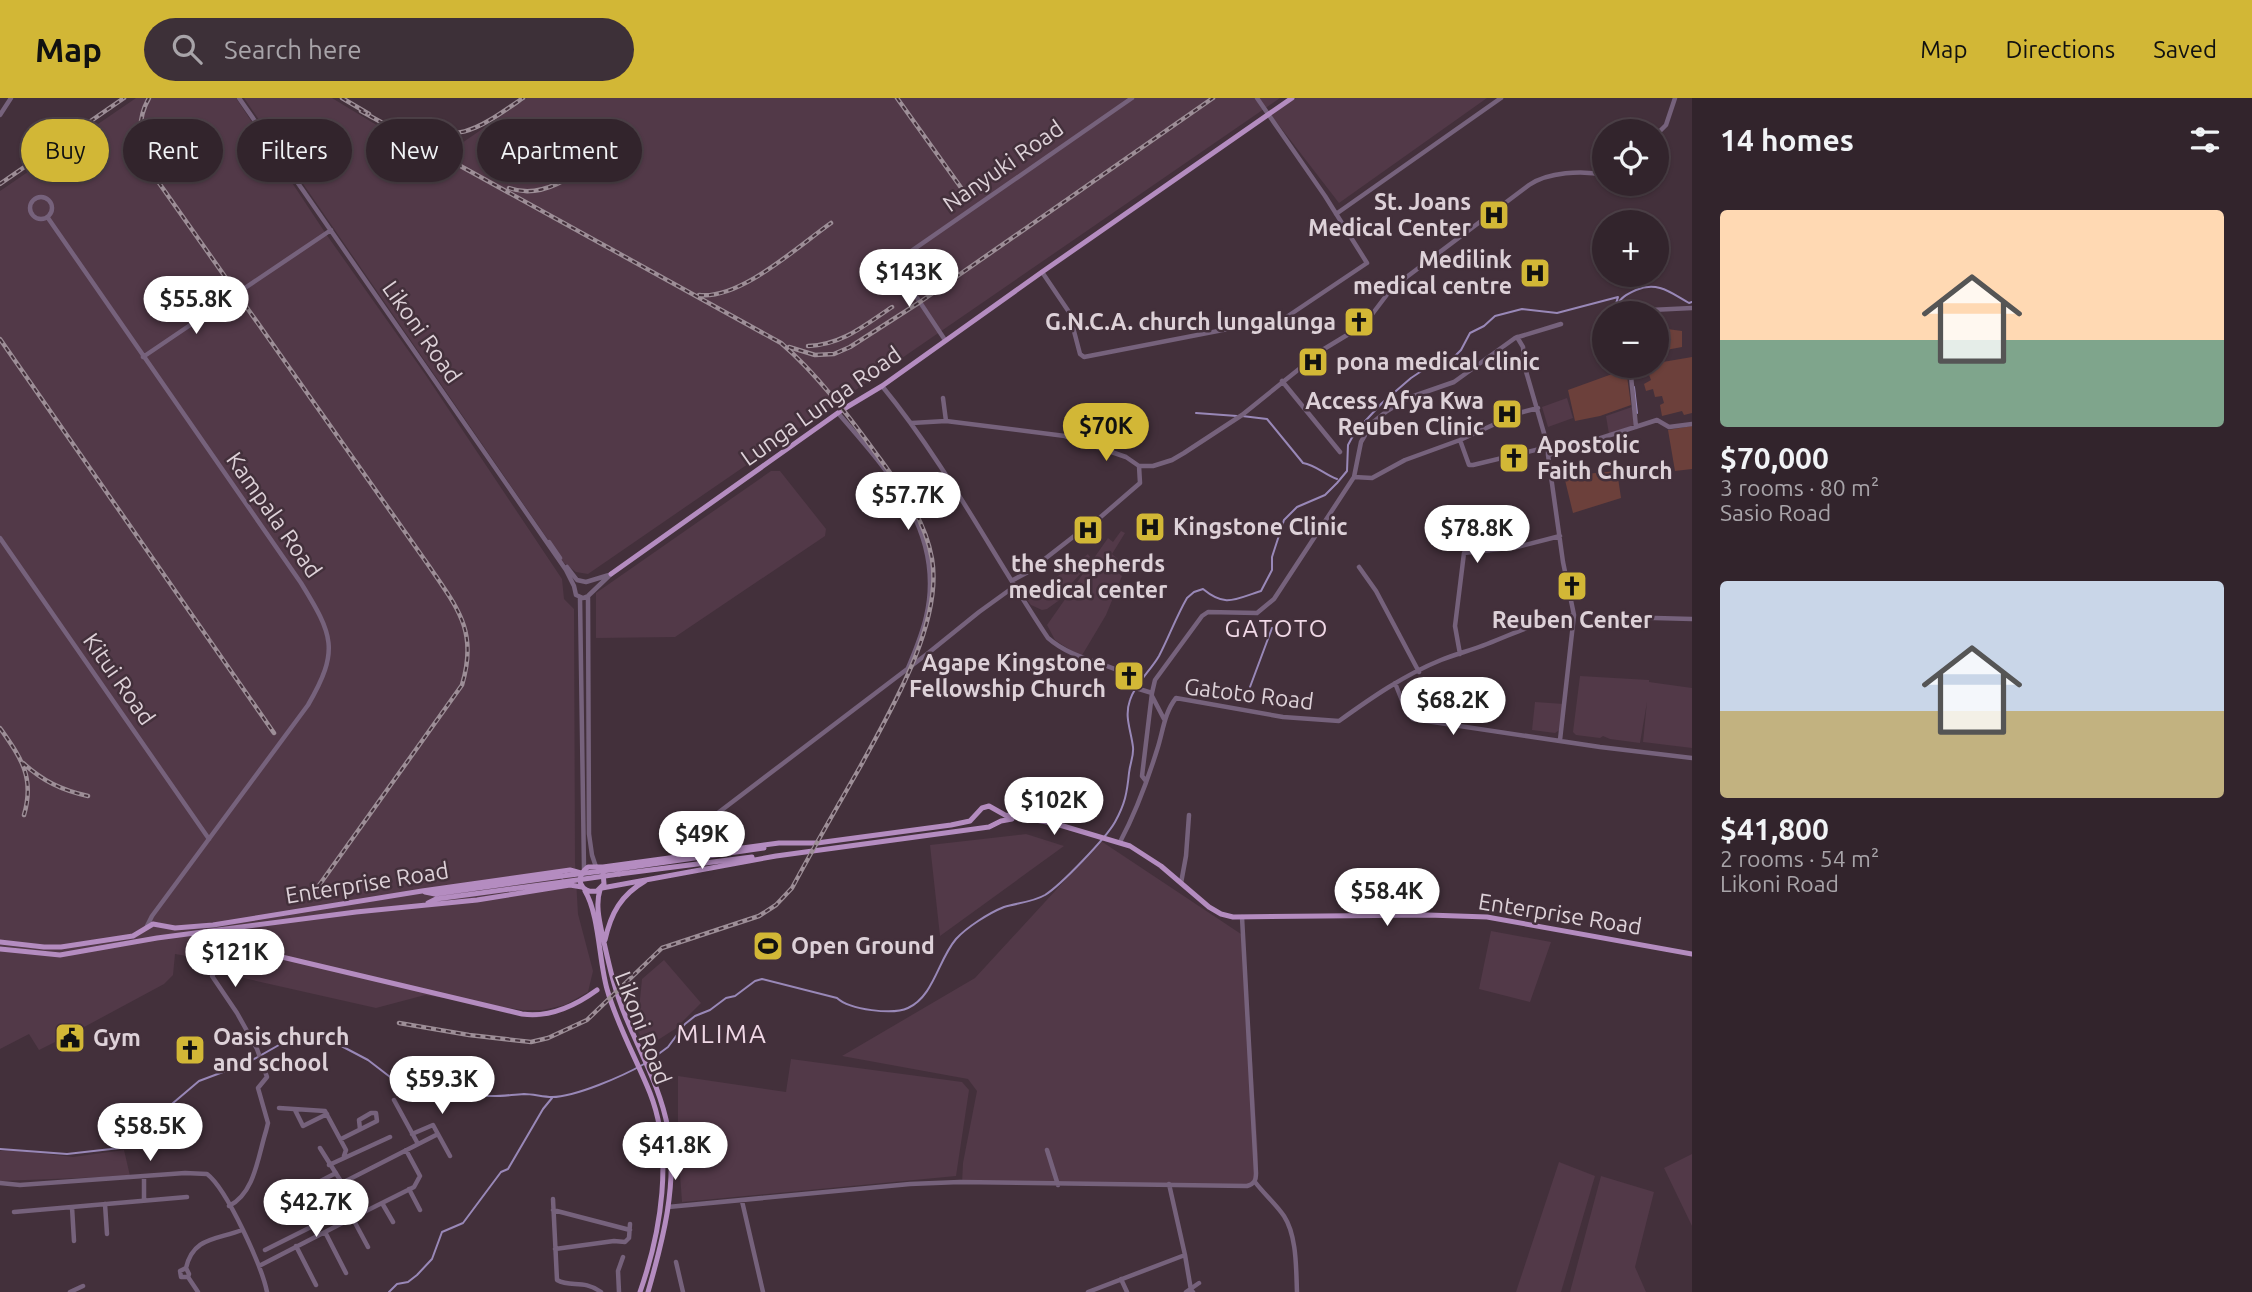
<!DOCTYPE html>
<html lang="en">
<head>
<meta charset="utf-8">
<style>
	:root { --surface:#32242c; --page:#3d3038; --text:#f1f3f6; --muted:#a8a4a9; --line:#4d4148; --accent:#d2b736 }
	body { margin:0; font-family:Ubuntu,sans-serif; background:var(--page); color:var(--text); height:100vh; display:flex; flex-direction:column; font-size:26px; white-space:nowrap }
	* { box-sizing:border-box; margin:0 }
	p { font-size:23px; color:var(--muted) }
	.icon { flex:none; width:38px; height:38px; fill:none; stroke:currentColor; stroke-width:2; stroke-linecap:round; stroke-linejoin:round }
	.map { position:relative; flex:1; overflow:hidden }
	.drawer { display:flex; flex-direction:column; background:var(--surface); width:560px }
	.drawer>* { flex:none }
	.banner { position:absolute; left:21px; top:21px; width:665px; height:63px; display:flex; gap:14px }
	.controls { position:absolute; left:1592px; top:21px; display:grid; gap:14px }
	.controls a { display:grid; place-items:center; width:77px; height:77px; border-radius:50%; background:var(--surface); box-shadow:0 2px 5px #0004,0 0 0 2px var(--line); font-size:35px }
	.price { position:absolute; translate:-50% -60px; padding:0 16px; border-radius:24px; background:#fff; color:#222; font-size:23px; line-height:46px; filter:drop-shadow(0 2px 4px #0008) }
	.price::after { content:''; position:absolute; left:50%; top:42px; width:21px; height:16px; margin-left:-10px; background:inherit; clip-path:polygon(0 0,100% 0,50% 100%) }
	.price.selected { background:var(--accent); color:#111 }
	ul { padding:0; list-style:none }
	li { display:grid; align-content:center; gap:14px; height:371px; padding:0 28px }
	li span { display:grid; place-items:center; height:217px; border-radius:7px; color:#555 }
	li>.icon { margin-inline-start:auto }
	span .icon { width:126px; height:126px; fill:#fffc; stroke-width:1 }
	li b { font-size:30px }
	h2 { display:flex; justify-content:space-between; align-items:center; height:84px; padding:0 28px; font-size:30px }
	.pill { padding:0 24px; border-radius:32px; background:var(--surface); box-shadow:0 2px 5px #0004,0 0 0 2px var(--line); font-size:24px; line-height:63px }
	.pill.selected { background:var(--accent); color:#111 }
	header { display:flex; align-items:center; gap:42px; box-sizing:border-box; height:98px; padding:0 35px; background:var(--accent); color:#111 }
	header strong { font-size:33px }
	nav { display:flex; gap:38px; margin-inline-start:auto; font-size:24px }
	.search { width:490px; height:63px; background:var(--page); display:flex; align-items:center; gap:18px; box-sizing:border-box; padding:0 24px; border-radius:38px; color:var(--muted); font-size:26px }
	main { display:flex; flex:1; min-height:0 }
	.map>svg:first-child { display:block }
</style>
</head>
<body>
<header>
<strong>Map</strong>
<div class="search"><svg class="icon" aria-label="search" viewBox="0 0 24 24"><circle cx="10" cy="10" r="6"/><path d="M15 15l6 6"/></svg>Search here</div>
<nav><a>Map</a><a>Directions</a><a>Saved</a></nav>
</header>
<main>
<div class="map">
<svg width="1692" height="1194" viewBox="0 0 1692 1194">
	<rect width="100%" height="100%" fill="#43303b"/>
	<path fill="#523948" d="M136 0H236L326 136 425 276 562 481 564 501 574 511 575 764 578 816 593 873 588 894 565 907 543 912H522L425 897 376 910 239 879 245 857 203 847 204 861 175 856 173 877 164 886 73 935 39 952 29 936 0 951V93Z
		M244 0H332L436 63 527 0H1280L588 476 576 474 564 465Z
		M1296 0H1487L1339 105 1271 17Z
		M1567 300 1573 320 1548 329 1542 309Z
		M1632 309 1634 327 1609 336 1606 318Z
		M771 373H780L826 431 825 438 675 539 596 540V495Z
		M1121 433 1125 435 1112 456 1118 461 1112 470 1122 478 1106 517 1081 559 1055 542 1047 527 1108 440 1113 444Z
		M1088 456 1090 459 1082 465 1084 469 1081 471 1082 474 1070 487V492L1065 498 1047 511 1042 512 1031 507 1026 501Z
		M1580 578 1649 582V584L1692 590V650L1643 644 1647 604 1640 645 1610 641 1603 638 1600 640 1576 637 1573 634Z
		M1535 604 1564 606 1561 631 1555 635 1532 632Z
		M1026 736 1064 748 940 838 930 747Z
		M1101 743 1244 838 1258 1055V1081L1255 1085 1249 1088 962 1086 963 1065 977 993 968 981 842 958 975 880Z
		M1491 833 1551 844 1530 904 1479 891Z
		M664 862 701 905 675 931 647 949 637 932 642 881Z
		M791 961 962 984 969 992 956 1078 682 1104 678 1049V978L786 994Z
		M10 1052 73 1059 124 1052 130 1078 0 1083V1053Z
		M1692 1056V1128L1664 1070Z
		M1559 1064 1595 1078 1561 1194H1516Z
		M1601 1078 1654 1094 1635 1169 1646 1194H1570Z"/>
	<path fill="#6c403b" d="M1660 230 1682 233V249L1666 252Z
		M1692 259V315L1684 317 1682 313 1662 318 1660 307 1664 305 1662 298 1655 299 1653 291 1646 293 1644 286 1651 282 1648 274 1635 277 1634 269 1657 268V265Z
		M1626 271 1631 307 1600 318 1575 323 1568 292Z
		M1692 328V371L1675 373 1668 332Z
		M1617 373 1621 400 1573 415 1564 378Z"/>
	<g fill="none" stroke-linecap="round" stroke-linejoin="round">
		<path stroke="#9988b8" stroke-width="2" d="M1634 289 1637 315
			M1196 315 1237 318
			M1242 318 1267 321 1303 365C1316 367 1325 377 1337 381
			M1250 589 1272 530
			M649 963 668 949 685 926 695 918 710 912 726 900 735 898 755 883 762 881 837 900C850 912 893 917 908 910 934 898 938 862 956 841 967 829 989 815 1004 809 1017 805 1033 804 1045 797 1061 787 1106 740 1115 724 1125 706 1127 695 1129 675 1130 665 1134 658 1133 649 1131 632 1124 619 1130 602 1135 586 1151 572 1159 558 1169 539 1176 519 1187 500L1194 494 1203 491C1226 510 1235 501 1261 493L1272 472V459L1284 422 1297 409 1325 397 1337 385 1347 373 1348 347 1355 334 1382 305 1411 280 1426 270 1449 264 1461 252 1470 235 1484 228 1495 218 1522 211 1557 215 1618 199 1615 209C1622 199 1625 197 1636 192 1658 183 1671 195 1689 205L1692 204
			M0 1051 67 1056 120 1050 199 983 247 965 286 943 310 935 330 942 368 962 394 982 465 992C485 1002 504 997 524 996 533 996 543 999 552 999 575 999 623 978 644 966
			M389 1194 397 1186 408 1184 417 1177 432 1161 442 1134 463 1125 501 1074 508 1071 543 1011 552 1000"/>
		<path stroke="#76627c" stroke-width="4.5" d="M239 0 566 472 574 488 576 497 583 500 588 498 611 476
			M0 17 11 0
			M1657 36 1666 27 1675 0
			M30 110a11 11 0 1 1 22 0a11 11 0 1 1-22 0Z
			M1336 116 1501 0
			M48 120 301 485C333 537 340 552 308 607L152 818 147 828
			M1042 174 1069 214 1080 256 1084 259 1285 220 1367 165 1325 98 1257 0
			M239 194 331 132
			M1623 215 1624 210 1651 212 1692 210
			M1517 239 1523 249 1525 270 1548 349V357
			M945 242 894 165 1132 0
			M143 259 236 196
			M1630 268 1636 329
			M1282 283 1340 354
			M882 288C946 366 992 456 1048 540 1072 561 1103 564 1131 578L1133 580 1131 588
			M943 300 946 323
			M838 315C889 374 946 435 926 519 922 537 915 553 908 570
			M912 325 946 323 1065 338 1126 359 1139 368H1153L1172 362 1184 355 1242 317 1324 251 1357 231 1355 228 1370 219 1392 190 1529 87C1548 74 1582 72 1605 77
			M1460 342 1469 367H1473L1548 349
			M1354 379 1372 380 1405 362 1460 342 1519 315 1538 310
			M0 440 209 741
			M549 444 560 460
			M567 469 577 482 586 484
			M1359 469 1376 493 1419 574
			M1013 482 1028 474 1073 439 1089 429 1140 385 1139 368
			M586 484 609 477
			M588 499 589 736 592 757 596 769
			M580 500 584 771
			M1618 519 1692 521
			M1460 556 1455 528 1464 455 1517 449 1560 438
			M1395 585 1407 615 1413 621 1600 649 1692 660
			M1139 591 1152 595
			M1152 598 1164 621
			M1560 642 1574 517 1563 464 1548 357 1657 322 1669 329 1692 326
			M1146 683 1142 678 1152 595 1155 582 1202 518 1208 514 1257 515 1274 501 1354 379 1361 344 1372 325 1387 313 1408 300 1454 284 1515 240 1561 226
			M706 724 927 556 979 514 1015 488
			M1120 744C1136 714 1147 684 1157 652 1163 634 1164 615 1176 600L1283 619 1339 623C1371 600 1404 577 1441 562 1456 556 1472 552 1487 546 1518 534 1540 522 1574 517
			M1181 785 1186 758 1189 717
			M226 846 220 867 212 878 237 915 257 951 267 979 258 990 268 1025 266 1033C258 1058 255 1095 229 1108
			M394 1002 418 1046
			M279 1010 325 1013 346 1052 344 1058
			M295 1012 303 1028 327 1016
			M412 1036 433 1027 450 1058
			M341 1041 377 1023 376 1015H371L359 1022 360 1031
			M1047 1052 1058 1087
			M329 1067 390 1039
			M144 1078V1102
			M1255 1084C1264 1096 1276 1106 1284 1118 1297 1138 1296 1171 1297 1194
			M0 1085 20 1087 185 1075 207 1076C227 1091 262 1169 267 1194
			M342 1085 438 1036
			M409 1091 420 1112
			M303 1092 336 1075
			M553 1101 557 1182C571 1190 583 1181 601 1194
			M742 1103 763 1194
			M382 1105 393 1124
			M105 1106 107 1136
			M72 1109 74 1143
			M668 1109 910 1086 960 1084 1247 1088C1254 1086 1256 1083 1256 1075L1242 819
			M553 1112 630 1132
			M14 1114 187 1099
			M356 1118 414 1089 420 1078 406 1052
			M353 1121 368 1149
			M325 1134 346 1175
			M296 1148 316 1187
			M555 1151 614 1143 625 1144 629 1140 630 1126
			M265 1152 313 1128 316 1124 315 1117 349 1100
			M1185 1157 1191 1192 1193 1194
			M676 1164 683 1194
			M259 1168 356 1118 342 1085 320 1050
			M186 1170 180 1173 181 1179H188L189 1176 186 1170C193 1139 216 1142 242 1132
			M188 1179 198 1194
			M1121 1181 1127 1194
			M70 1194 83 1188
			M619 1194 618 1173 623 1159
			M1088 1194 1185 1157 1169 1086
			M1186 1194 1199 1185"/>
		<path stroke="#b48cc0" stroke-width="5" d="M611 476 842 312 882 288 1042 174 1292 0
			M597 769 603 774 604 786 597 793C580 796 574 779 588 769H603L779 745H817L951 727 970 723 982 710 989 708 1005 717 1053 725 1130 748 1161 768 1209 809 1221 816 1233 819 1428 817 1487 819 1692 856
			M618 771 764 750
			M619 776 752 759
			M602 790 776 758 989 729 1001 723 1012 721
			M600 792C595 807 600 825 603 840 609 867 615 895 627 922 642 958 661 992 668 1031 678 1085 663 1142 648 1194
			M585 793C599 816 599 863 607 891 617 927 636 960 650 995 674 1056 661 1134 640 1194
			M425 794 435 796 562 778
			M428 805 436 801 563 784
			M206 835 227 846 522 916C550 920 575 908 597 892
			M605 842C611 815 621 797 645 783
			M0 844 44 849H61L133 838 153 826 175 830 213 827 422 793 570 772 581 775
			M0 851 60 857 157 840 356 814 477 802 570 787 582 789"/>
		<g stroke="#9d8e97" stroke-width="4.5">
			<path id="rail" d="M149 0C135 24 140 51 152 75L429 468C458 511 478 533 462 587L310 800
				M342 0 369 16
				M897 0 967 98
				M361 13 781 245C816 275 848 317 875 354 899 387 925 420 932 461 943 525 890 614 860 669 837 709 814 749 792 790L776 807 759 818 662 850 587 922 548 940 531 944 469 937 399 925
				M402 28C461 45 475 33 523 0
				M0 86 124 0
				M509 90C545 103 578 74 605 53
				M699 197C740 202 797 149 831 125
				M0 241 274 635
				M808 248C842 247 865 227 892 209
				M789 249 815 257 834 256 850 249 920 204 1213 0
				M0 630C21 660 35 679 24 717
				M23 665C43 683 61 692 88 698"/>
		</g>
		<use href="#rail" stroke="#43303b" stroke-width="2" stroke-dasharray="5" stroke-linecap="butt"/>
		<path stroke="#76627c" stroke-width="4.5" d="M236 196 239 194"/>
		<path stroke="#b48cc0" stroke-width="5" d="M562 778 618 771
			M563 784 619 776"/>
	</g>
	<defs>
		<g id="hospital-square" transform="scale(1.575)"><rect x="-9" y="-9" width="18" height="18" rx="4" fill="#d2b736" stroke="#43303b"/><path d="M-5-5h3v3.5h4V-5h3V5h-3V1.5h-4V5h-3Z" fill="#111"/></g>
		<g id="church-square" transform="scale(1.575)"><rect x="-9" y="-9" width="18" height="18" rx="4" fill="#d2b736" stroke="#43303b"/><path d="M-1.2-6h2.4v3.5h3.3v2.4h-3.3V6h-2.4V-.1h-3.3v-2.4h3.3Z" fill="#111"/></g>
		<g id="stadium-square" transform="scale(1.575)"><rect x="-9" y="-9" width="18" height="18" rx="4" fill="#d2b736" stroke="#43303b"/><path d="M0-5a6.5 5 0 1 0 0 10a6.5 5 0 1 0 0-10ZM-3.5-1.8h7v3.6h-7Z" fill="#111"/></g>
		<g id="civic-square" transform="scale(1.575)"><rect x="-9" y="-9" width="18" height="18" rx="4" fill="#d2b736" stroke="#43303b"/><path d="M-.6-6.5H3V-4.5H.6V-3L4-1V1h2V6H-6V1h2V-1L-.6-3ZM-1.2 2.5V6h2.4V2.5Z" fill="#111"/></g>
	</defs>
	<g fill-rule="evenodd">
		<use href="#hospital-square" x="1494" y="117"/>
		<use href="#hospital-square" x="1535" y="175"/>
		<use href="#church-square" x="1359" y="224"/>
		<use href="#hospital-square" x="1313" y="264"/>
		<use href="#hospital-square" x="1507" y="316"/>
		<use href="#church-square" x="1514" y="360"/>
		<use href="#hospital-square" x="1150" y="429"/>
		<use href="#hospital-square" x="1088" y="432"/>
		<use href="#church-square" x="1572" y="488"/>
		<use href="#church-square" x="1129" y="578"/>
		<use href="#stadium-square" x="768" y="848"/>
		<use href="#civic-square" x="70" y="940"/>
		<use href="#church-square" x="190" y="952"/>
	</g>
	<g text-anchor="middle" stroke-width="5" stroke-linejoin="round" paint-order="stroke">
		<g font-size="23" fill="#ddd1d8" stroke="#43303b">
			<text transform="translate(1003 68) rotate(-35)" y="8">Nanyuki Road</text>
			<text transform="translate(422 234) rotate(55)" y="8">Likoni Road</text>
			<text transform="translate(821 308) rotate(-35)" y="8">Lunga Lunga Road</text>
			<text transform="translate(274 417) rotate(55)" y="8">Kampala Road</text>
			<text transform="translate(119 581) rotate(55)" y="8">Kitui Road</text>
			<text transform="translate(1249 596) rotate(7)" y="8">Gatoto Road</text>
			<text transform="translate(367 785) rotate(-9)" y="8">Enterprise Road</text>
			<text transform="translate(1560 816) rotate(9)" y="8">Enterprise Road</text>
			<text transform="translate(643 930) rotate(69)" y="8">Likoni Road</text>
		</g>
		<g font-size="23" font-weight="bold" fill="#ddd1d8" stroke="#43303b" text-anchor="start">
			<text x="1471" y="112" text-anchor="end">St. Joans<tspan x="1471" dy="26">Medical Center</tspan></text>
			<text x="1512" y="170" text-anchor="end">Medilink<tspan x="1512" dy="26">medical centre</tspan></text>
			<text x="1336" y="232" text-anchor="end">G.N.C.A. church lungalunga</text>
			<text x="1336" y="272">pona medical clinic</text>
			<text x="1484" y="311" text-anchor="end">Access Afya Kwa<tspan x="1484" dy="26">Reuben Clinic</tspan></text>
			<text x="1537" y="355">Apostolic<tspan x="1537" dy="26">Faith Church</tspan></text>
			<text x="1173" y="437">Kingstone Clinic</text>
			<text x="1088" y="474" text-anchor="middle">the shepherds<tspan x="1088" dy="26">medical center</tspan></text>
			<text x="1572" y="530" text-anchor="middle">Reuben Center</text>
			<text x="1106" y="573" text-anchor="end">Agape Kingstone<tspan x="1106" dy="26">Fellowship Church</tspan></text>
			<text x="791" y="856">Open Ground</text>
			<text x="213" y="947">Oasis church<tspan x="213" dy="26">and school</tspan></text>
			<text x="93" y="948">Gym</text>
		</g>
		<g font-size="24" letter-spacing="2" fill="#f0d8e6" stroke="#43303b">
			<text x="1277" y="539">GATOTO</text>
		</g>
		<g font-size="26" letter-spacing="2" fill="#f0d8e6" stroke="#43303b">
			<text x="722" y="945">MLIMA</text>
		</g>
	</g>
</svg>
<div class="controls">
<a><svg class="icon" aria-label="locate" viewBox="0 0 24 24"><circle cx="12" cy="12" r="6"/><path d="M12 2v4M12 18v4M2 12h4M18 12h4"/></svg></a>
<a>+</a>
<a>−</a>
</div>
<b class="price" style="left:909px;top:211px">$143K</b>
<b class="price" style="left:196px;top:238px">$55.8K</b>
<b class="price selected" style="left:1106px;top:365px">$70K</b>
<b class="price" style="left:908px;top:434px">$57.7K</b>
<b class="price" style="left:1477px;top:467px">$78.8K</b>
<b class="price" style="left:1453px;top:639px">$68.2K</b>
<b class="price" style="left:1054px;top:739px">$102K</b>
<b class="price" style="left:702px;top:773px">$49K</b>
<b class="price" style="left:1387px;top:830px">$58.4K</b>
<b class="price" style="left:235px;top:891px">$121K</b>
<b class="price" style="left:442px;top:1018px">$59.3K</b>
<b class="price" style="left:150px;top:1065px">$58.5K</b>
<b class="price" style="left:675px;top:1084px">$41.8K</b>
<b class="price" style="left:316px;top:1141px">$42.7K</b>
<div class="banner">
<a class="pill selected">Buy</a>
<a class="pill">Rent</a>
<a class="pill">Filters</a>
<a class="pill">New</a>
<a class="pill">Apartment</a>
</div>
</div>
<section class="drawer">
<h2>14 homes<svg class="icon" aria-label="filters" viewBox="0 0 24 24"><path d="M4 7h16M4 17h16"/><circle cx="9" cy="7" r="2"/><circle cx="15" cy="17" r="2"/></svg></h2>
<ul>
<li><span style="background:linear-gradient(#ffd9b3 60%,#7fa58c 0)"><svg class="icon" aria-label="home" viewBox="0 0 24 24"><path d="M3 11l9-7 9 7M6 9v11h12V9"/></svg></span><div><b>$70,000</b><p>3 rooms · 80 m²</p><p>Sasio Road</p></div></li>
<li><span style="background:linear-gradient(#c9d6e8 60%,#c2b280 0)"><svg class="icon" aria-label="home" viewBox="0 0 24 24"><path d="M3 11l9-7 9 7M6 9v11h12V9"/></svg></span><div><b>$41,800</b><p>2 rooms · 54 m²</p><p>Likoni Road</p></div></li>
</ul>
</section>
</main>
</body>
</html>
